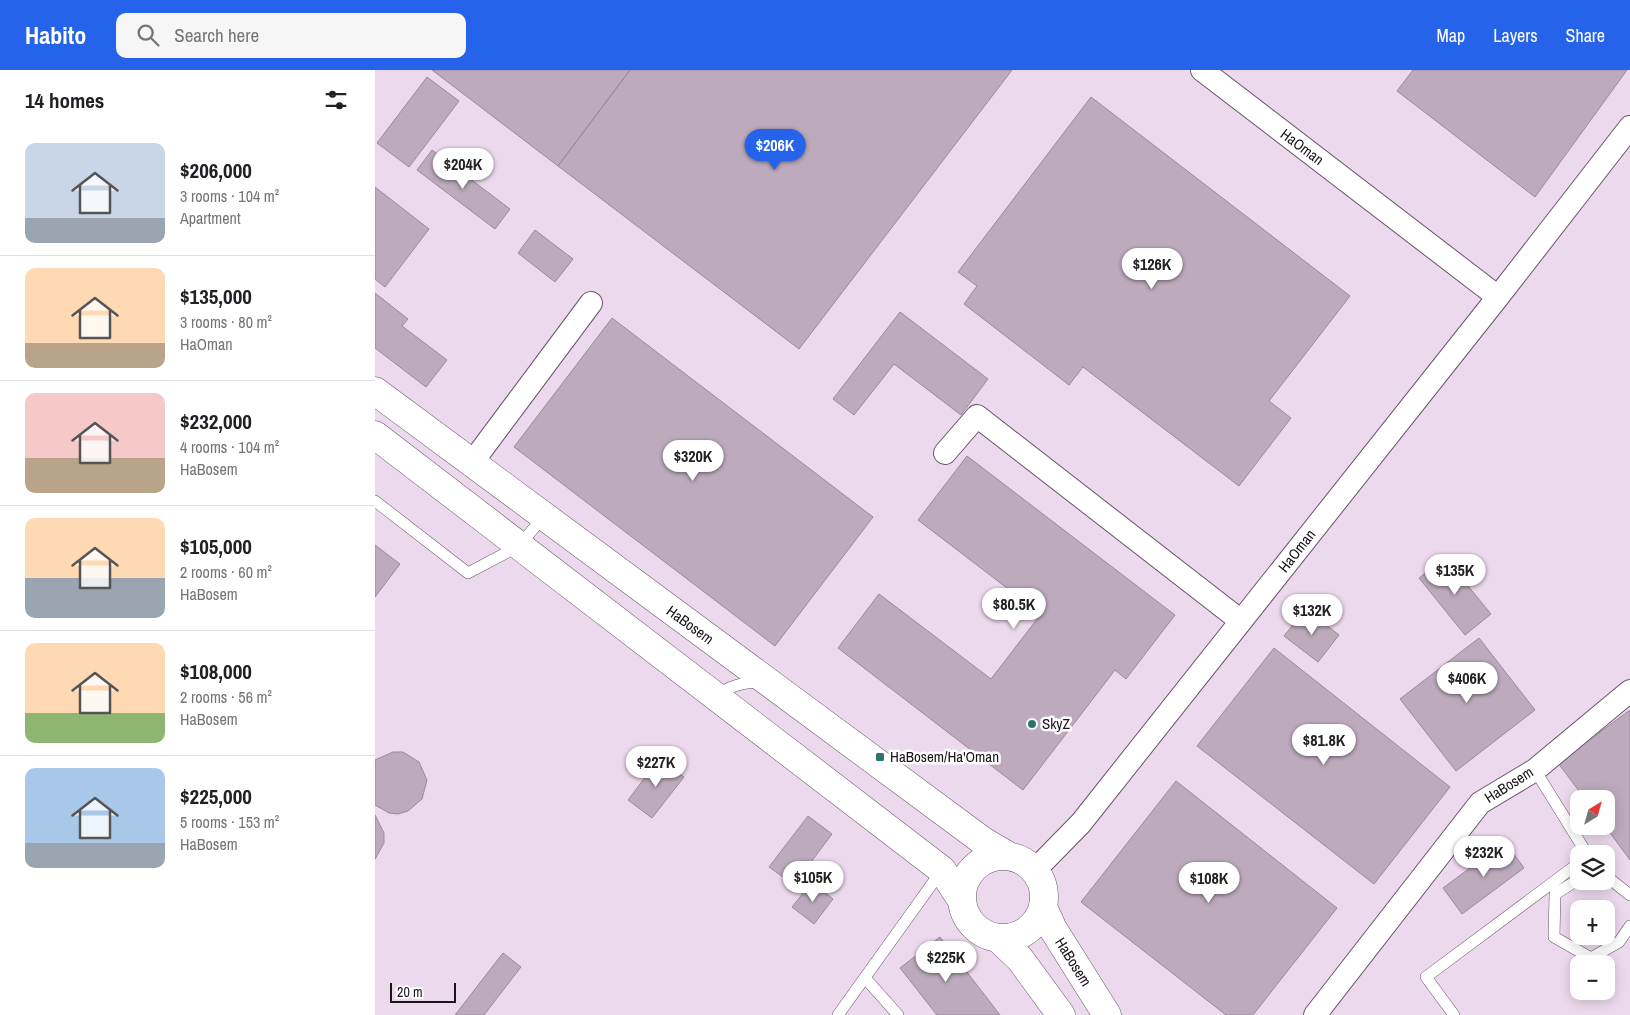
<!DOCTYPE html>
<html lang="en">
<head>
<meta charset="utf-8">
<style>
	:root { --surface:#fff; --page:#f6f6f6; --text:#202124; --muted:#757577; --line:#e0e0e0; --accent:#2563eb }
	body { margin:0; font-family:"Archivo Narrow",sans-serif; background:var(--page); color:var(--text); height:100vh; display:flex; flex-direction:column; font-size:19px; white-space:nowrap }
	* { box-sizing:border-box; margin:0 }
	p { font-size:16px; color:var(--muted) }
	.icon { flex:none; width:28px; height:28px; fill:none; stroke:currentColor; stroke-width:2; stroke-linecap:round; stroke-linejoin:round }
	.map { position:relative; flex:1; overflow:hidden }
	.details { display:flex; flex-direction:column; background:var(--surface); width:375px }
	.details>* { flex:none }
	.needle { width:32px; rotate:37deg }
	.buttons { position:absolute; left:1195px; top:720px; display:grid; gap:10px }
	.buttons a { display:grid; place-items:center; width:45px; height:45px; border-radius:10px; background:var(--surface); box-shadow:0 2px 12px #0003; font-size:25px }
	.scale { position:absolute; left:15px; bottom:12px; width:66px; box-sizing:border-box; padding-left:5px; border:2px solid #1b141b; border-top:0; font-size:14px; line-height:18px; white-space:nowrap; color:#1b141b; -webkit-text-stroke:4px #fff; paint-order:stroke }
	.price { position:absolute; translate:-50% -42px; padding:0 11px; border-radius:18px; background:#fff; color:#222; font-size:16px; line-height:32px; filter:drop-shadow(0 1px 2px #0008) }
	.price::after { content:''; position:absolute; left:50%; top:30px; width:15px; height:11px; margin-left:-8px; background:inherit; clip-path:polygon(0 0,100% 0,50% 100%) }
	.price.active { background:var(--accent); color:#fff }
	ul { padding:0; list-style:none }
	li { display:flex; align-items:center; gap:15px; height:125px; padding:0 25px }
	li+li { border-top:1px solid var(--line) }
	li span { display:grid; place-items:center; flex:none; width:140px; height:100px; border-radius:10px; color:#555 }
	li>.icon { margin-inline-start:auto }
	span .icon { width:60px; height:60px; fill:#fffc; stroke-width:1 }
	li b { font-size:21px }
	h2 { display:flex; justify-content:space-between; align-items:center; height:60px; padding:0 25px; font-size:21px }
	header { display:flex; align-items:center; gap:30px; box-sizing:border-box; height:70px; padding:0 25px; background:var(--accent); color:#fff }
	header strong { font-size:24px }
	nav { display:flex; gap:28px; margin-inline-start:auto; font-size:18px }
	.search { width:350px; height:45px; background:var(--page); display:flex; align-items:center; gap:12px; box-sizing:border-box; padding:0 18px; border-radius:10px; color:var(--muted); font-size:19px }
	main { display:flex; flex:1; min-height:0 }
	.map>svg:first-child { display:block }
</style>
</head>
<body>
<header>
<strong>Habito</strong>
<div class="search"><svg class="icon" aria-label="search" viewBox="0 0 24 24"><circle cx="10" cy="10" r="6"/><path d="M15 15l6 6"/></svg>Search here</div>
<nav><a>Map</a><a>Layers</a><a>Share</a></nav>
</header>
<main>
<section class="details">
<h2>14 homes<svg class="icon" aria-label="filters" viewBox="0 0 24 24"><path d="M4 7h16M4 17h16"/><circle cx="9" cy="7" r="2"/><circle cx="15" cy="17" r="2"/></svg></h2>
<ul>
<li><span style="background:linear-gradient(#c9d6e8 75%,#9aa5b1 0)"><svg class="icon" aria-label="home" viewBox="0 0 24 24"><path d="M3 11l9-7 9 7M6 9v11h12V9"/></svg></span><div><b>$206,000</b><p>3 rooms · 104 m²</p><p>Apartment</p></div></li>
<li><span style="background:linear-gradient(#ffd9b3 75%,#b9a48a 0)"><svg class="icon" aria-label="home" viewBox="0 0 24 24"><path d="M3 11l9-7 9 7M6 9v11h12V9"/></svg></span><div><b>$135,000</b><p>3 rooms · 80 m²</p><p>HaOman</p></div></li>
<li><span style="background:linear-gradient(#f6c9c9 65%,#b9a48a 0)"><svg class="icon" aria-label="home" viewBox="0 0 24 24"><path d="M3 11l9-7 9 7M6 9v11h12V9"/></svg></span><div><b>$232,000</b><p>4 rooms · 104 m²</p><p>HaBosem</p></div></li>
<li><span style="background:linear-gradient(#ffd9b3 60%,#9aa5b1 0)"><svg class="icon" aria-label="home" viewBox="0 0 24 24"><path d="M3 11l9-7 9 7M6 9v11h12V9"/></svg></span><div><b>$105,000</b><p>2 rooms · 60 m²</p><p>HaBosem</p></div></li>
<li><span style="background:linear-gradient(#ffd9b3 70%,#8fb573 0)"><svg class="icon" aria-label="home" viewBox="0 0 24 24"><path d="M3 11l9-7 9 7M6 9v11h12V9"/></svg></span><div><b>$108,000</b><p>2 rooms · 56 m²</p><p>HaBosem</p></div></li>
<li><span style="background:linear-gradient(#a9c7e8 75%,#9aa5b1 0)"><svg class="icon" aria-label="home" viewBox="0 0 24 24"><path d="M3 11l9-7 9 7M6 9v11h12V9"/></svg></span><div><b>$225,000</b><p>5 rooms · 153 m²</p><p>HaBosem</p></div></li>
</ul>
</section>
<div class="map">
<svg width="1255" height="945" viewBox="0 0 1255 945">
	<rect width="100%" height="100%" fill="#edd9ed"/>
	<path fill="#bdabbd" stroke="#9b899b" d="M57 0H255L183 96Z
		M255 0H637L424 279 183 96Z
		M1038 0H1252L1160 127 1022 21Z
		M52 7 84 31 34 97 2 73Z
		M716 27 975 226 894 331 916 348 864 416 708 297 694 315 589 234 602 216 583 202Z
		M57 80 135 139 120 159 42 100Z
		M0 117 54 159 10 217 0 209Z
		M160 160 198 189 180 212 143 183Z
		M0 223 33 249 27 256 72 290 51 317 0 278Z
		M525 242 613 309 586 345 519 294 479 345 458 329Z
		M237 248 498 447 400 576 139 377Z
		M592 386 800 545 751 609 740 600 648 720 463 578 504 524 616 609 666 544 543 450Z
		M0 475 25 494 0 527Z
		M1070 488 1116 544 1090 565 1044 508Z
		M931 539 964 565 943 592 909 566Z
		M1104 568 1160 640 1081 701 1025 629Z
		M899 578 1075 717 999 814 822 676Z
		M1255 640V790L1230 756 1231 729H1210L1183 693Z
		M18 682H28L44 692 52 710 47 729 33 741 23 744 14 743 0 735V690Z
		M284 689 309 707 277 748 253 730Z
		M801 711 962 838 878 945H851L706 832Z
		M0 745 9 763V773L0 789Z
		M433 746 457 764 419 815 394 797Z
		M1130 772 1149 798 1087 844 1068 818Z
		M437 812 458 829 439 854 417 837Z
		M565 867 625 945H562L525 898Z
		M128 883 146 897 109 945H80Z"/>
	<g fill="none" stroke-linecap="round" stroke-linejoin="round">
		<g stroke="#665666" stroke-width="12">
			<path id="service" d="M0 431 93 503 144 476 168 447
				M340 626C355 616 368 612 386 612
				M1160 700 1212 784
				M1231 806 1255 825
				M1204 809 1180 824 1179 867 1216 888 1244 872 1255 856
				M491 909 523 945
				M463 945 567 800
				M1079 945 1051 907 1204 793"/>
		</g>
		<g stroke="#665666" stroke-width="24">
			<path id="minor" d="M827 0 1123 227
				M570 383 602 346 866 551
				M96 394 216 233
				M660 800 706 753 1123 227 1255 57
				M940 945 1105 733 1160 700 1255 621"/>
		</g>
		<g stroke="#665666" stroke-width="29">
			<path id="tertiary" d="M0 321 608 771 632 785
				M0 365 567 800 586 829
				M587 827a41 41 0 1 1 82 0a41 41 0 1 1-82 0Z
				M668 837 678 859 732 945
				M623 868 645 889 686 945"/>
		</g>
		<use href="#service" stroke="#fff" stroke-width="11"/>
		<use href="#minor" stroke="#fff" stroke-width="22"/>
		<use href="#tertiary" stroke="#fff" stroke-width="28"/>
	</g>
	<g fill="#2d746c" stroke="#fff" stroke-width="2">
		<circle cx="657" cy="654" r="5"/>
		<rect x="500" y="682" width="10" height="10" rx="2.5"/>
	</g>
	<g text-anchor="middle" stroke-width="5" stroke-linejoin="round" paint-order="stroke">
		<g font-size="15" fill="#1b141b" stroke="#fff">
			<text transform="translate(927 77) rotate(37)" y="5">HaOman</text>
			<text transform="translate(922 481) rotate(-52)" y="5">HaOman</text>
			<text transform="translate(315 555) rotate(36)" y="5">HaBosem</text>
			<text transform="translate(1134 715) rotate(-32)" y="5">HaBosem</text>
			<text transform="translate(698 892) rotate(58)" y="5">HaBosem</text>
		</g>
		<g font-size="15" fill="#1b141b" stroke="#fff" text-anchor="start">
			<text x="667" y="659">SkyZ</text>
			<text x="515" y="692">HaBosem/Ha'Oman</text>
		</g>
	</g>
</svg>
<div class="buttons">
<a><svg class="needle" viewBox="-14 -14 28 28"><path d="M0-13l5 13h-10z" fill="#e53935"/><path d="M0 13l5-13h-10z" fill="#757577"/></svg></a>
<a><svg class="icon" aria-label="layers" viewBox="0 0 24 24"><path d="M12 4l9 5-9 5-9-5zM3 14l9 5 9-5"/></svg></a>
<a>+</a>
<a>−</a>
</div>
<div class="scale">20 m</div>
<b class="price active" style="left:400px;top:101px">$206K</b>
<b class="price" style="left:88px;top:120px">$204K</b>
<b class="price" style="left:777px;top:220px">$126K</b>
<b class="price" style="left:318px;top:412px">$320K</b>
<b class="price" style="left:1080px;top:526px">$135K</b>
<b class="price" style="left:639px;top:560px">$80.5K</b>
<b class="price" style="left:937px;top:566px">$132K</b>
<b class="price" style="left:1092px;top:634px">$406K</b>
<b class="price" style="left:949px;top:696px">$81.8K</b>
<b class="price" style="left:281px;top:718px">$227K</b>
<b class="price" style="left:1109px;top:808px">$232K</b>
<b class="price" style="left:438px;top:833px">$105K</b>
<b class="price" style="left:834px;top:834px">$108K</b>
<b class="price" style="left:571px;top:913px">$225K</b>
</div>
</main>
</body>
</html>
